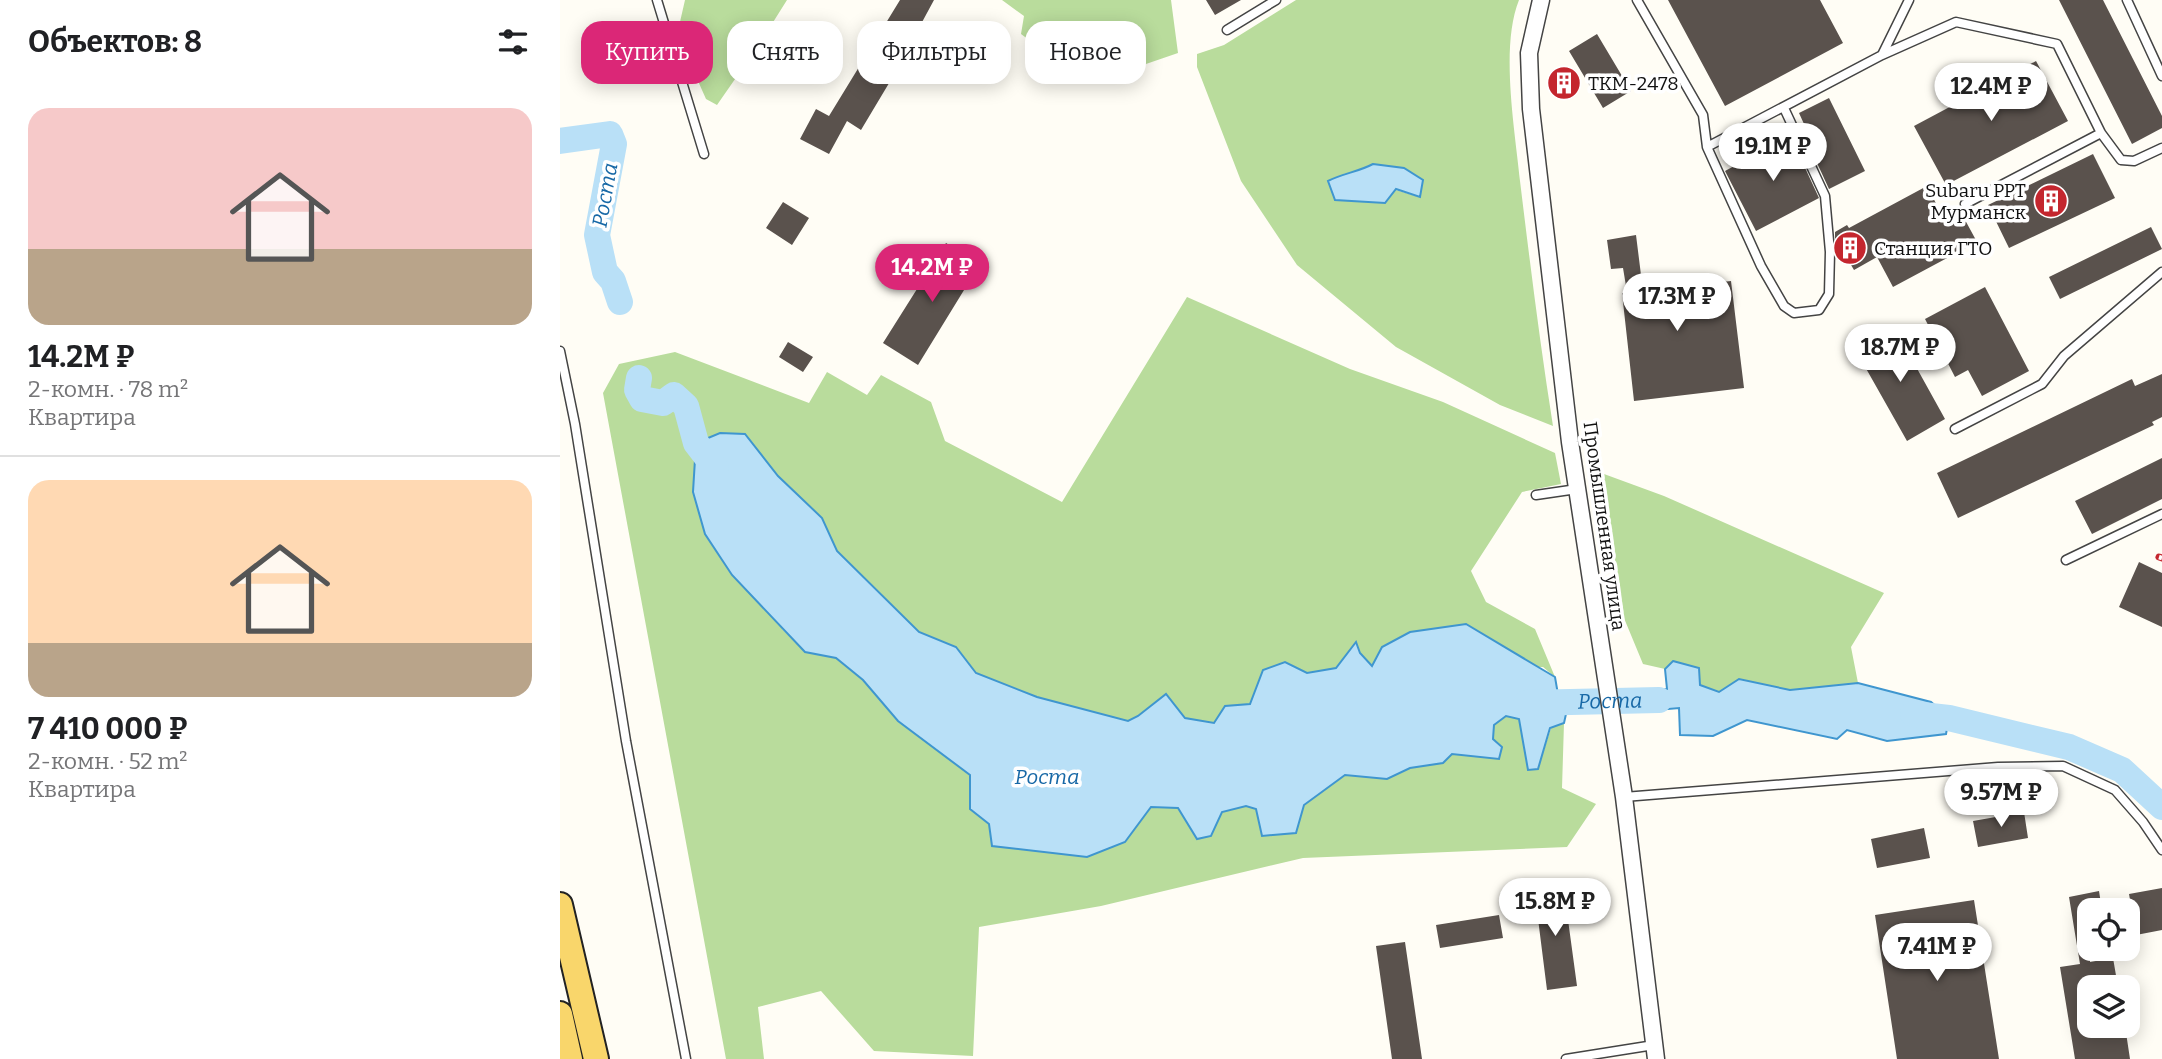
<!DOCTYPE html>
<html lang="ru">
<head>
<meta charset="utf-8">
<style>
	:root { --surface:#fff; --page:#f6f6f6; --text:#202124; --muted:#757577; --line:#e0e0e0; --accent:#db2777 }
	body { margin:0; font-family:Bitter,serif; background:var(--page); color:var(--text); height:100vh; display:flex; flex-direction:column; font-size:26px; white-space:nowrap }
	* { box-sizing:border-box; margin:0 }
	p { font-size:23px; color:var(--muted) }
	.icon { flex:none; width:38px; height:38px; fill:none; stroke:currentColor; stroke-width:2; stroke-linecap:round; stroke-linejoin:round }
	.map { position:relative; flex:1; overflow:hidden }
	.side { display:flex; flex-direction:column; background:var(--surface); width:560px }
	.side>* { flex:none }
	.banner { position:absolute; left:21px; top:21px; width:665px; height:63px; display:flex; gap:14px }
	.buttons { position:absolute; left:1517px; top:898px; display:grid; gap:14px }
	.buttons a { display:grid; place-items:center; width:63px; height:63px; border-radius:14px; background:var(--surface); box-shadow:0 4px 18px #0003; font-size:35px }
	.price { position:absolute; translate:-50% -60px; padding:0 16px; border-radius:24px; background:#fff; color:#222; font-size:23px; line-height:46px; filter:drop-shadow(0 2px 4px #0008) }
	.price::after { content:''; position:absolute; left:50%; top:42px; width:21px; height:16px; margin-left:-10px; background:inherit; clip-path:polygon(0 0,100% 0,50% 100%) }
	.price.on { background:var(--accent); color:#fff }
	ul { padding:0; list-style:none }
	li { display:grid; align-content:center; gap:14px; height:371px; padding:0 28px }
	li+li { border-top:2px solid var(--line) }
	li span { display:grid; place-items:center; height:217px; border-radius:21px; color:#555 }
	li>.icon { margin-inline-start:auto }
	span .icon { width:126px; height:126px; fill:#fffc; stroke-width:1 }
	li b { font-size:30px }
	h2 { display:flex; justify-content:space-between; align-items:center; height:84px; padding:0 28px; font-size:30px }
	.tag { padding:0 24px; border-radius:21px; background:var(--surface); box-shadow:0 4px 18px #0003; font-size:24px; line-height:63px }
	.tag.on { background:var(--accent); color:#fff }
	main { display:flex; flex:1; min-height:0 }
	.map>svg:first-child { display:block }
</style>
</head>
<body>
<main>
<section class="side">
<h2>Объектов: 8<svg class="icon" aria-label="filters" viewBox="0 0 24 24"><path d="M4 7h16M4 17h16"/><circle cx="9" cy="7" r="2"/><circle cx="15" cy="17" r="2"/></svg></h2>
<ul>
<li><span style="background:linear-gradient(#f6c9c9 65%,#b9a48a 0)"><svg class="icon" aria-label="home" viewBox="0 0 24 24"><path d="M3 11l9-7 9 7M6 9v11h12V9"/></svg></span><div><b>14.2M ₽</b><p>2-комн. · 78 m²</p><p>Квартира</p></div></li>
<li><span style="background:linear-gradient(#ffd9b3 75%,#b9a48a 0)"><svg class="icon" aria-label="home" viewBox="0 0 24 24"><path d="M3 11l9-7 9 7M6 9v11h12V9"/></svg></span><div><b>7 410 000 ₽</b><p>2-комн. · 52 m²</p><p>Квартира</p></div></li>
</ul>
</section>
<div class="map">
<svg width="1602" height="1059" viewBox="0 0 1602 1059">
	<rect width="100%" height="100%" fill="#fffdf5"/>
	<path fill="#b9dc9c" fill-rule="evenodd" d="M125 0H227L198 46 157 105 146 99 138 81 120 56 117 35Z
		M442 0H611L618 53 551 76 512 72 461 34 464 16Z
		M736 0H959C940 47 955 130 960 181 970 263 980 344 993 426L940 405 836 347 737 265 681 181 637 67V54L664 45ZM813 164 859 197 783 174 795 173Z
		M627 297 790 369 883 402 995 453 1001 484 962 492 911 571 926 602 975 629 995 677 983 667 813 666 799 653 796 642 776 668 747 673 725 662 703 670 690 704 665 706 654 723 625 718 606 694 578 716 568 721 477 697 416 673 396 647 359 632 277 551 262 518 218 476 185 434 222 629 245 652 276 658 303 680 338 721 410 775V809L565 842 591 807 618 808 651 835 662 812 687 806 696 809 744 805 785 775 827 779 849 768 882 763 892 754 938 759 933 739 934 724 946 716 959 719 968 770 978 769 991 728 1004 723 1002 788 1036 804 1007 847 743 858 541 906 419 927 413 1056 314 1051 261 991 198 1007 204 1059H166L43 393 59 364 115 352 249 403 267 372 307 395 321 375 371 402 385 441 502 502Z
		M1044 474 1104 496 1324 593 1291 647 1298 683 1230 690 1179 679 1159 692 1140 685 1113 661 1105 669 1083 664 1059 606 1048 548Z"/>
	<path fill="#b9e0f7" stroke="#3f96cf" stroke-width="2" d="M813 164 844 168 863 180 860 197 836 189 825 203 775 200 768 181C784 173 798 172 813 164Z
		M160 433 185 434 218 476 262 518 277 551 359 632 396 647 416 673 477 697 568 721 578 716 606 694 625 718 654 723 665 706 690 704 703 670 725 662 747 673 776 668 796 642 800 653 812 666 822 647 850 632 906 624 995 677 1000 706 1006 714 1004 723 990 728 978 769 968 770 959 719 946 716 934 725 933 739 942 747 939 759 892 754 883 763 850 768 827 779 785 775 744 805 736 833 702 836 696 809 686 806 662 812 651 836 637 839 618 808 591 807 565 842 527 857 432 846 429 824 410 809V775L338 721 303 680 276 658 245 652 172 575 145 534 133 492 136 443Z
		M1113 661 1139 668 1140 685 1159 692 1179 679 1230 690 1298 683 1371 702 1389 718 1386 734 1327 741 1287 730 1277 739 1187 720 1153 736 1120 735 1119 708 1097 710 1065 705 1066 697 1107 689 1105 669Z"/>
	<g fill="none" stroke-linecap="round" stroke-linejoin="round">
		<g stroke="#b9e0f7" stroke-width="26">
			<path d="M0 141 50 134 54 144 37 235 45 272 53 281 60 302"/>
			<path d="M79 378 77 390 82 399 103 403 114 395 126 406 136 443 156 469"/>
			<path id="s1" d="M966 703 1099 700"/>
			<path d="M1353 714 1389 718 1509 747 1562 770 1602 807"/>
		</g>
	</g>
	<path fill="#5a524d" d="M340 0H374L354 37 356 38 301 130 287 121 269 154 240 139 256 109 269 116Z
		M646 0H681L655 15Z
		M1108 0H1260L1283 43 1165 106Z
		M1499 0H1543L1602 116V128L1572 144Z
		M1037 34 1071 91 1043 108 1009 51Z
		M1476 61 1508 121 1386 185 1354 126Z
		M1269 98 1305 171 1269 189 1240 126 1244 124 1239 113Z
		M1228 131 1259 198 1196 231 1165 171 1211 146 1208 141Z
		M1533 154 1555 198 1449 248 1428 205Z
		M1367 186 1382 215 1398 207 1417 242 1333 287 1317 257 1294 270 1275 238V232L1287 225 1289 228Z
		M223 202 249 218 232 245 206 228Z
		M1591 227 1602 249 1500 299 1489 277Z
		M1076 235 1083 291 1171 281 1184 388 1074 401 1062 293 1067 292 1063 268 1051 269 1047 240Z
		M386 243 420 264 358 365 323 343Z
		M1425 287 1469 371 1422 396 1408 370 1395 377 1365 319Z
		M1334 327 1385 419 1347 441 1295 349Z
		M228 342 253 357 243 372 219 357Z
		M1602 374V417L1592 422 1594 425 1398 518 1377 473 1572 379 1575 386Z
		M1602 458V499L1532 534 1515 501Z
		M1579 562 1602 573V627L1559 607Z
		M1464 812 1468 838 1418 847 1413 821Z
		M1364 828 1370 858 1317 868 1311 839Z
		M998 884 1001 906 1006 905 1017 986 987 990 974 887Z
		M1602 888V930L1576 935 1569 894Z
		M1539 891 1542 910H1530V962L1553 958 1558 987H1530V1026H1565L1570 1059H1515L1500 967 1520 964 1509 897Z
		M1414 900 1439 1059H1337L1315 915Z
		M939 915 943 938 880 948 876 925Z
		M845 942 862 1059H832L816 946Z"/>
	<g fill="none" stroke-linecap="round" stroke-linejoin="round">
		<g stroke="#444" stroke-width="11">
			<path id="service" d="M97 0 144 154
				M1077 0 1143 115 1147 147 1201 266 1224 306 1234 313 1259 310 1269 294 1270 252 1265 196 1224 108
				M1567 0 1602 76
				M667 30 716 0
				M1322 55 1349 0
				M1147 147 1322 55 1396 22 1497 44 1541 133 1561 160 1574 161 1602 148
				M1405 204 1541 133
				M0 351 15 424 66 741 126 1059
				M1395 429 1482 384 1504 356 1602 272
				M976 495 1017 489
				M1506 560 1602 514
				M1064 797 1438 767 1503 766 1555 790 1583 822 1602 850
				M1006 1059 1094 1045"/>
		</g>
		<g stroke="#444" stroke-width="19">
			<path id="minor" d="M981 0 969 53 971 109 1010 442 1064 797 1096 1059"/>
		</g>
		<g stroke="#222" stroke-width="28">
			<path id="primary" d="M0 905 36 1059
				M0 1014 10 1059"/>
		</g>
		<use href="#service" stroke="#fff" stroke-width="8"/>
		<use href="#minor" stroke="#fff" stroke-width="16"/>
		<use href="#primary" stroke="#f9d66b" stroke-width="24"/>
		<g stroke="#c4262e" stroke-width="7">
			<path id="rail" d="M1599 557 1602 558"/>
		</g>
		<use href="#rail" stroke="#fff" stroke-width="4.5" stroke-dasharray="13" stroke-linecap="butt"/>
	</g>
	<defs>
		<g id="building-disc" transform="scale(1.75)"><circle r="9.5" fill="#c4262e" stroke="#fff"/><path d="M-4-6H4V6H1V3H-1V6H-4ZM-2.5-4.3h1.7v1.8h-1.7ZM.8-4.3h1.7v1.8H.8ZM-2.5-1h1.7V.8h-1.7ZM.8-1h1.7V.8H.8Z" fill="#fff"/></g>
	</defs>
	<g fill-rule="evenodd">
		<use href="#building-disc" x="1004" y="83"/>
		<use href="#building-disc" x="1491" y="201"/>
		<use href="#building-disc" x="1290" y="248"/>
	</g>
	<g text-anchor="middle" stroke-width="7" stroke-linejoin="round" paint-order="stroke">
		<g font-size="19" fill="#111" stroke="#fff" text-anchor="start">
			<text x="1028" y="90">ТКМ-2478</text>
			<text x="1466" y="197" text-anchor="end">Subaru РРТ<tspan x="1466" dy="22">Мурманск</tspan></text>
			<text x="1314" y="255">Станция ГТО</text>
		</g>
		<g font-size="19" fill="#111" stroke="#fff">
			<text transform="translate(1045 526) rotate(82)" y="7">Промышленная улица</text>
		</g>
		<g font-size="21" font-style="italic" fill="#1768a6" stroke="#fff">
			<text transform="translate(45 195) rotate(-80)" y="7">Роста</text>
			<text dy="7" stroke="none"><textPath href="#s1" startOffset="84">Роста</textPath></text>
			<text x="487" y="784">Роста</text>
		</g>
	</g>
</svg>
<div class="buttons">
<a><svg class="icon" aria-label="locate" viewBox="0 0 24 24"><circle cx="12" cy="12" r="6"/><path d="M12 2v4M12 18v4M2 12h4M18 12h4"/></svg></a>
<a><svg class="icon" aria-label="layers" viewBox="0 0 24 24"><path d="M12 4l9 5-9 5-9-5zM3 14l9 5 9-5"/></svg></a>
</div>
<b class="price" style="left:1431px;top:123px">12.4M ₽</b>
<b class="price" style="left:1213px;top:183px">19.1M ₽</b>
<b class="price on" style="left:372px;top:304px">14.2M ₽</b>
<b class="price" style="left:1117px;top:333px">17.3M ₽</b>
<b class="price" style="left:1340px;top:384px">18.7M ₽</b>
<b class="price" style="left:1441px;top:829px">9.57M ₽</b>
<b class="price" style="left:995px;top:938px">15.8M ₽</b>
<b class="price" style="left:1377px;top:983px">7.41M ₽</b>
<div class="banner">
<a class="tag on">Купить</a>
<a class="tag">Снять</a>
<a class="tag">Фильтры</a>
<a class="tag">Новое</a>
</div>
</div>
</main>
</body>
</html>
